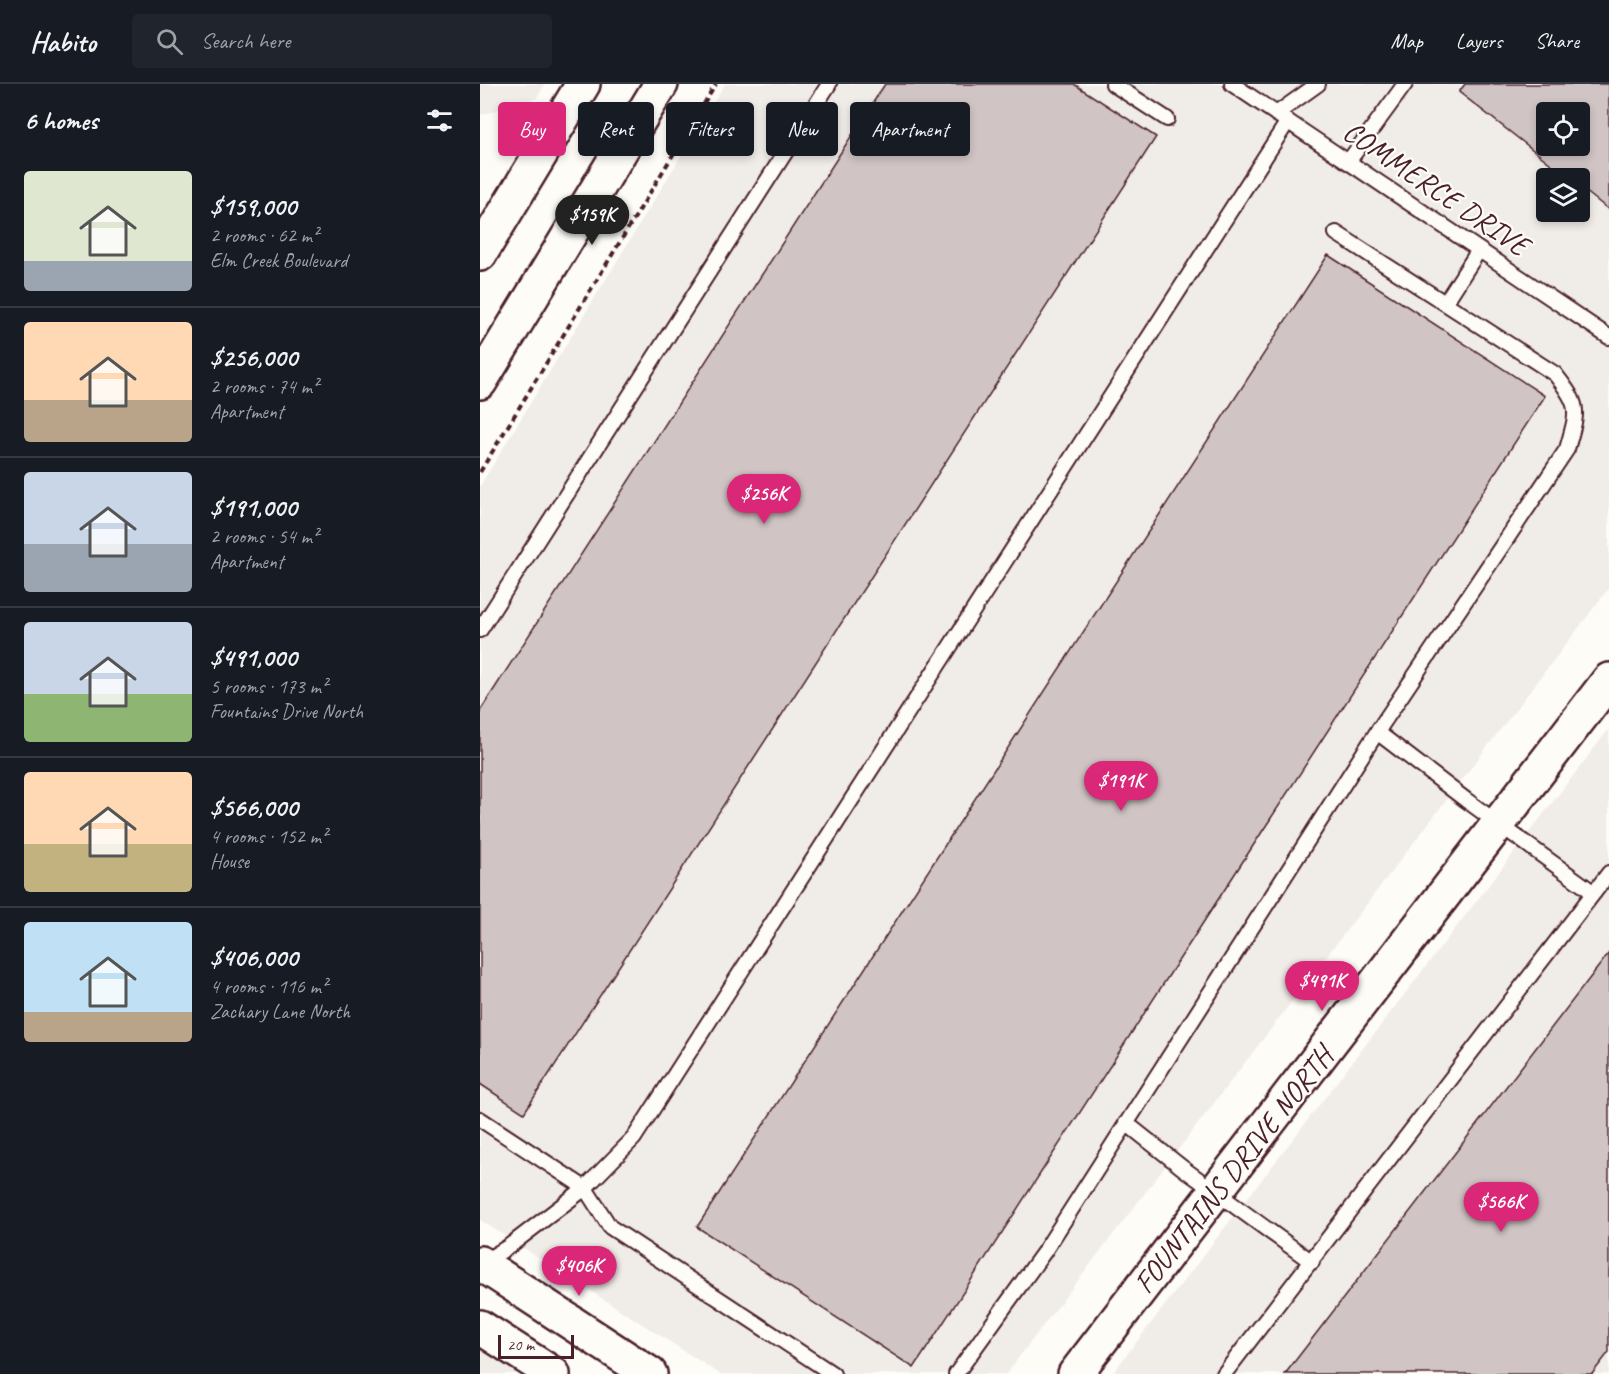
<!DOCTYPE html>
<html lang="en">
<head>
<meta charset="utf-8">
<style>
	:root { --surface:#171b24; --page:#20242c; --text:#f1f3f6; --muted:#9ea1a6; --line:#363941; --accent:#db2777 }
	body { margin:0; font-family:Caveat,sans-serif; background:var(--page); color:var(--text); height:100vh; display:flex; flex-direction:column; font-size:22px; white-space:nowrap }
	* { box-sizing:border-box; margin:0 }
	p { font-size:20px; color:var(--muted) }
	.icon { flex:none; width:33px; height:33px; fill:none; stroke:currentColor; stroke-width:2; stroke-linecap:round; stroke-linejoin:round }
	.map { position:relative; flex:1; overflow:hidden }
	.drawer { display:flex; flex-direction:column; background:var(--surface); width:480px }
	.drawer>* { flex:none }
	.hud { position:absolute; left:18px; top:18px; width:570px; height:54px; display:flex; gap:12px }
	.buttons { position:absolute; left:1056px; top:18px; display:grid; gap:12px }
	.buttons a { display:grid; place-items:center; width:54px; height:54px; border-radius:6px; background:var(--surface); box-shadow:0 3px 9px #0003; font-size:30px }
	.scale { position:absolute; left:18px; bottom:15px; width:76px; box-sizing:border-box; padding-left:6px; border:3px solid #4a1f2b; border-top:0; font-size:16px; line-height:21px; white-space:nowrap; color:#4a1f2b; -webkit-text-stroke:4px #fdfcf7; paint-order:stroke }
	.price { position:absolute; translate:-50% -51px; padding:0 14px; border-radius:21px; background:var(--accent); color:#fff; font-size:20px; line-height:39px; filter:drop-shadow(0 2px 3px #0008) }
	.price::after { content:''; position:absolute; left:50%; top:36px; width:18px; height:14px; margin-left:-9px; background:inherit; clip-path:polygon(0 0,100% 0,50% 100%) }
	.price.on { background:#222; color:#fff }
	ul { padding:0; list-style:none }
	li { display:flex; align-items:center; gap:18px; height:150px; padding:0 24px }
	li+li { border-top:2px solid var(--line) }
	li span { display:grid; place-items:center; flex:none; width:168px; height:120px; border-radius:6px; color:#555 }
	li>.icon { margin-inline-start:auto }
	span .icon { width:72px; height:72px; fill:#fffc; stroke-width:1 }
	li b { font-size:26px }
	h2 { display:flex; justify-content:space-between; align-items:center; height:72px; padding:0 24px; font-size:26px }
	.tag { padding:0 21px; border-radius:6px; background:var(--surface); box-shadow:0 3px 9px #0003; font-size:21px; line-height:54px }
	.tag.on { background:var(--accent); color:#fff }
	header { display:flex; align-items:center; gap:36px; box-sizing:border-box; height:84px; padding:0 30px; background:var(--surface); border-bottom:2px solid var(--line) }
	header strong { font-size:28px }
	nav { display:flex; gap:33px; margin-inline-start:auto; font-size:21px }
	.search { width:420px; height:54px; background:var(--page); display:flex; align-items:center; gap:15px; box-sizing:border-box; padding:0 21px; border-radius:6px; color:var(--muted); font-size:22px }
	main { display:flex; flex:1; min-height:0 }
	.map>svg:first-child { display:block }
</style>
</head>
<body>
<header>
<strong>Habito</strong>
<div class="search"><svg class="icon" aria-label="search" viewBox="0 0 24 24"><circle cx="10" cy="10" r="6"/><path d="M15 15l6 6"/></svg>Search here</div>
<nav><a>Map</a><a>Layers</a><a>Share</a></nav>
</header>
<main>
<section class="drawer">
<h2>6 homes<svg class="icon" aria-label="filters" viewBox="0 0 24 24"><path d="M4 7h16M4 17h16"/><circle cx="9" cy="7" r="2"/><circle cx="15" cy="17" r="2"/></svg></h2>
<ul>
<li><span style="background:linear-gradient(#dfe7d0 75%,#9aa5b1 0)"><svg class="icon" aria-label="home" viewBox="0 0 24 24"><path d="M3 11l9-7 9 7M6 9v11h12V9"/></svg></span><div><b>$159,000</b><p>2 rooms · 62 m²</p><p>Elm Creek Boulevard</p></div></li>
<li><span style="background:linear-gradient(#ffd9b3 65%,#b9a48a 0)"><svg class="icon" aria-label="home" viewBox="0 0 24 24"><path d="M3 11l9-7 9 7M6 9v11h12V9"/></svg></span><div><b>$256,000</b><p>2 rooms · 74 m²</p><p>Apartment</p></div></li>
<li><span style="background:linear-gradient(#c9d6e8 60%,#9aa5b1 0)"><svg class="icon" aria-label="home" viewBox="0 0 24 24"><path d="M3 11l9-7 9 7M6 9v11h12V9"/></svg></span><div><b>$191,000</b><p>2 rooms · 54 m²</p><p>Apartment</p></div></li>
<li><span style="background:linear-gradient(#c9d6e8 60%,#8fb573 0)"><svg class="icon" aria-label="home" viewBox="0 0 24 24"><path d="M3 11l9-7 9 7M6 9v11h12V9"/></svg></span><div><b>$491,000</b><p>5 rooms · 173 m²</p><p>Fountains Drive North</p></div></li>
<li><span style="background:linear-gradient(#ffd9b3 60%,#c2b280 0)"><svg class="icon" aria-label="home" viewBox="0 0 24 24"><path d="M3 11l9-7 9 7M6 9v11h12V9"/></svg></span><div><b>$566,000</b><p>4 rooms · 152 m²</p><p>House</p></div></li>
<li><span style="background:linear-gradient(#bfe0f5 75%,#b9a48a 0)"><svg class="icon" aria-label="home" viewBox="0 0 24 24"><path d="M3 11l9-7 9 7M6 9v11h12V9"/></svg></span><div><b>$406,000</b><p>4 rooms · 116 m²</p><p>Zachary Lane North</p></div></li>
</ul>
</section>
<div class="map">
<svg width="1129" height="1290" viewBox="0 0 1129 1290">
	<rect width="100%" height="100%" fill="#fdfcf7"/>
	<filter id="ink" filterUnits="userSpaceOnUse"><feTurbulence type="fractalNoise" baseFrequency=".0167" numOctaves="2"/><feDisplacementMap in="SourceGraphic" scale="12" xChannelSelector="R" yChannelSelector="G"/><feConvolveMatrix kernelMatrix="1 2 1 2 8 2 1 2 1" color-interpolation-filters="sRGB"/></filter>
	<g filter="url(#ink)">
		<path fill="#f0ece8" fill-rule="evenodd" d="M0 0H65L57 14 0 31Z
			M245 0H1129V504L526 1290H240L0 1136V402ZM1066 28H1100V62H1066ZM1066 94H1100V128H1066Z
			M1129 645V1290H632Z
			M0 1265 39 1290H0Z"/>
		<path fill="#d0c5c4" stroke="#4a1f2b" stroke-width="1.5" fill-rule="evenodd" d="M405 0H594L676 53 44 1029 0 1000V627Z
			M985 0H1129V126L1100 103V94H1089L979 8ZM1066 28H1100V62H1066Z
			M848 171 1065 312 434 1284 217 1143Z
			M1129 869V1268L1112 1290H805Z"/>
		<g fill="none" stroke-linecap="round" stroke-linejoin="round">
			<g stroke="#4a1f2b" stroke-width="18">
				<path id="service" d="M633 0 687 35
					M752 0 1129 253
					M796 30 838 0
					M868 78 925 0
					M965 219 999 166
					M0 546 349 0
					M897 648 986 716 1114 809
					M0 1035 105 1104 130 1143 353 1290
					M646 1039 704 1085 832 1178
					M2 1179 28 1163 105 1104 154 1054 808 37
					M476 1290 564 1168 897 648 1087 365C1098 326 1101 323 1075 290L856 149
					M744 1290 1129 789"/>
			</g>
			<g stroke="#4a1f2b" stroke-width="38">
				<path id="tertiary" d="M0 1179 170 1290
					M0 1243 73 1290
					M595 1290 1129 596"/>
			</g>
			<g stroke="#4a1f2b" stroke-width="38">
				<path id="secondary" d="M0 170 103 0
					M0 298 181 0"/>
			</g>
			<path stroke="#4a1f2b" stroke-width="4" stroke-dasharray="6 4.5" stroke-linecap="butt" d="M0 388 236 0"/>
			<use href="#service" stroke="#fdfcf7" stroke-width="14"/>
			<use href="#tertiary" stroke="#fdfcf7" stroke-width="33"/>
			<use href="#secondary" stroke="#fdfcf7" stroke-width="33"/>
		</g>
	</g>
	<g text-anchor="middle" stroke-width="4.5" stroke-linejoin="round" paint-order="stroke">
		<g font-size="30" fill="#4a1f2b" stroke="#fdfcf7">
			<text transform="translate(956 104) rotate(34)" y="10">COMMERCE DRIVE</text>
			<text transform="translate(753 1086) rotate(-52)" y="10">FOUNTAINS DRIVE NORTH</text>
		</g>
	</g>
</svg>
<div class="buttons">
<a><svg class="icon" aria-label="locate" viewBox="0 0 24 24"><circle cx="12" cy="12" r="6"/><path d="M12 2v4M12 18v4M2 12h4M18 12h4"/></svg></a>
<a><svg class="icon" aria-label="layers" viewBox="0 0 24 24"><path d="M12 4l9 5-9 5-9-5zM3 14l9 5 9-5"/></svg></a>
</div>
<div class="scale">20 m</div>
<b class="price on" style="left:112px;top:162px">$159K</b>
<b class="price" style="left:284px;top:441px">$256K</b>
<b class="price" style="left:641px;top:728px">$191K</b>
<b class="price" style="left:842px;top:928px">$491K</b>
<b class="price" style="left:1021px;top:1149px">$566K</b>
<b class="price" style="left:99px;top:1213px">$406K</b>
<div class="hud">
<a class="tag on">Buy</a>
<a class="tag">Rent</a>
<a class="tag">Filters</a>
<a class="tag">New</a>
<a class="tag">Apartment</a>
</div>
</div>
</main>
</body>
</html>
